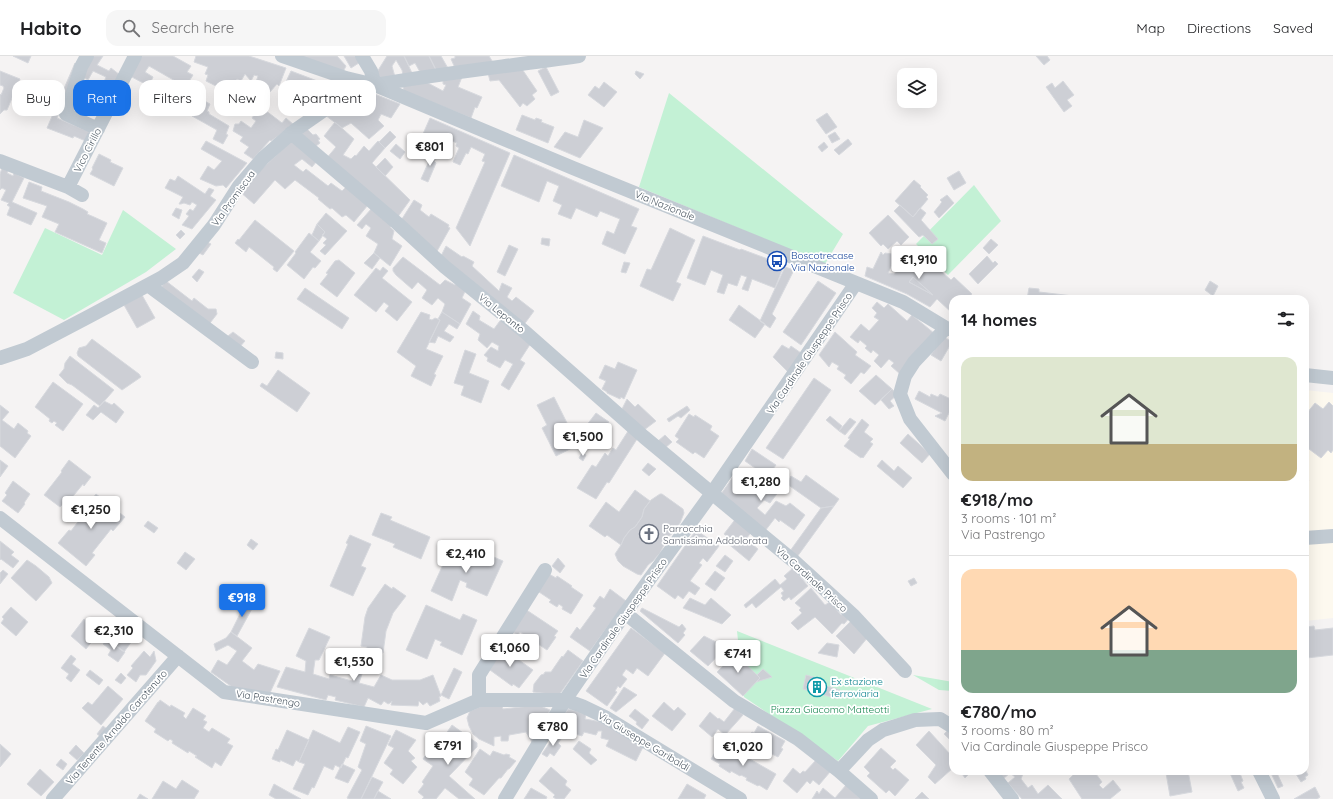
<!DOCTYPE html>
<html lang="en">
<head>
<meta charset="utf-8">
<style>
	:root { --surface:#fff; --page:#f6f6f6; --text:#202124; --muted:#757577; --line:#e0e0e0; --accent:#1a73e8 }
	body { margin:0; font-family:Quicksand,sans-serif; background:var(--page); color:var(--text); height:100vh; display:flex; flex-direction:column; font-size:15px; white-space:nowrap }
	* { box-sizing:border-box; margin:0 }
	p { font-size:13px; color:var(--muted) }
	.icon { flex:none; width:22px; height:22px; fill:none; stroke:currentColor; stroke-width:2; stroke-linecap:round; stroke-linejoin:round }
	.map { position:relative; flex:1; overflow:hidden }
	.sheet { position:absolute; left:949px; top:239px; width:360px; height:480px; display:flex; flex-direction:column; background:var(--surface); border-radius:12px; box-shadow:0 4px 16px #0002 }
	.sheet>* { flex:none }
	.hud { position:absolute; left:12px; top:24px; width:380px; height:36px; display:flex; gap:8px }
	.buttons { position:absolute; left:897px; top:12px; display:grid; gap:8px }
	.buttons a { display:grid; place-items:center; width:40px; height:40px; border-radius:8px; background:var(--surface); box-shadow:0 4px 16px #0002; font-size:20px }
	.price { position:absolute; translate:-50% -34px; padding:0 9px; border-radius:4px; background:#fff; color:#222; font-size:13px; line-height:26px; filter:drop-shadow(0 1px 2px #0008) }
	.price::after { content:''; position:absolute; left:50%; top:24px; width:12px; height:9px; margin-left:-6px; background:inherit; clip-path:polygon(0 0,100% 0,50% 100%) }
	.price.active { background:var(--accent); color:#fff }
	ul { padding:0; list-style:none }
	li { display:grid; align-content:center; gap:8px; height:212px; padding:0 12px }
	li+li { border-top:1px solid var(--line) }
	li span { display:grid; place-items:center; height:124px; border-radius:12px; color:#555 }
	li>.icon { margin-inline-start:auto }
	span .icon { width:72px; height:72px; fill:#fffc; stroke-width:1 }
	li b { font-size:17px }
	h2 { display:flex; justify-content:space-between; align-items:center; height:48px; padding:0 12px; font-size:17px }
	.pill { padding:0 14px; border-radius:12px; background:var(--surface); box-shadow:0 4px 16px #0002; font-size:14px; line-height:36px }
	.pill.active { background:var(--accent); color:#fff }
	header { display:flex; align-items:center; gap:24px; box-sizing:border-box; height:56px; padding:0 20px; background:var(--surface); border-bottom:1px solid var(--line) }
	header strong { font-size:19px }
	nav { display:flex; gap:22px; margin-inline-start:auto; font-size:14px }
	.search { width:280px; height:36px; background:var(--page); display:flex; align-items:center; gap:10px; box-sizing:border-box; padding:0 14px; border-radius:12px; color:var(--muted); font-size:15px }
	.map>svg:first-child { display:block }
</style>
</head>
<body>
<header>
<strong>Habito</strong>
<div class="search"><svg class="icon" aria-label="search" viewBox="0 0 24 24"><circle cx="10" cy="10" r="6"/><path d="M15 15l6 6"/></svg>Search here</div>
<nav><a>Map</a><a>Directions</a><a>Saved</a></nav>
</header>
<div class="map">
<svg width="1333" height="743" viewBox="0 0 1333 743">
	<rect width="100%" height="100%" fill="#f5f3f3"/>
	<path fill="#fdf9ef" d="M1305 334 1333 337V562L1305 565Z"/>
	<path fill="#c3f1d5" d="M669 37 843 178 825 208 639 131Z
		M974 129 1001 165 948 219 916 188Z
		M123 154 176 193 146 216 64 264 13 237 45 172 102 199Z
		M737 575 932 653 868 670 838 705 744 641Z
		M913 619 953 626V635L939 634Z"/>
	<path fill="#cdcfd5" stroke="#d7d9de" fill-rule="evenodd" d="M13 0H31L28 7Z
		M90 0H103L97 9 109 15 111 12 120 19 103 51 75 39 80 24 87 27 85 32 99 38 106 21 93 15 88 24 81 20Z
		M141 0H173L191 10 187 16 193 19 183 35 177 32 178 30 176 28 177 26 149 10 145 16 153 21 149 30 128 19Z
		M196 0H249L286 12 279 30 277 28 261 46 263 47 261 51 282 67 286 62 294 69 271 85 270 84 253 103 244 97 249 91 240 85 243 81 233 75 235 68H239L241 65 251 72 256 65 252 62 254 59 248 55 259 39 250 37 254 26H256L258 20 254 19 251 25 245 18 241 25 237 23 230 37 206 25 208 19 205 18 208 11 194 6Z
		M295 0H337L346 10 343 16Z
		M344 0H359L362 5 351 12Z
		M387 0H404L412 17 403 19 402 14 396 4 392 10 395 21 381 24 377 16Z
		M404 0H429L436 14 420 16 415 7 409 10Z
		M429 0H441L449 14H436Z
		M455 0H489L494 8 455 12 451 3 455 2Z
		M1036 0H1047L1050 4 1044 9Z
		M75 7 61 58 59 57 57 62 92 77 88 86 74 80 73 82 47 72Z
		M546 11 559 36 551 40 538 15Z
		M522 13 537 35 532 39 535 43 527 50 523 47 520 51 499 24 490 25 488 17Z
		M0 15 20 23 7 54H4L0 58V38L1 39 4 32 3 30 0 29Z
		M291 15 341 34 313 54 312 53 303 59 282 35 283 32 291 37 294 32 285 28Z
		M636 15 644 18 640 23 635 18Z
		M462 21 458 31 482 41 477 52 475 51 471 62 404 35 403 30 424 25 443 35 446 29 443 28V23Z
		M1063 25 1074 39 1067 44 1072 50 1064 56 1046 31 1052 27 1055 32Z
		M604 26 617 36 604 51 588 39 595 30 599 33Z
		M372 37 400 48 391 62 381 58 378 64 384 70 369 83 351 67 342 72 325 59Z
		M201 43 210 48 207 55 209 56V58L229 70 226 78 228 79 223 88 213 83 217 74 192 60Z
		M827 57 837 71 826 78 816 64Z
		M522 59 535 64 536 62 542 64 541 66 554 71 548 87 516 74Z
		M430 62 510 97 470 190 456 172 485 106 482 105 485 98 471 91 468 98 466 97 460 109 453 106 459 92 456 90 457 87 452 85 451 89 440 84 441 82 435 79 430 91 419 87Z
		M584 64 603 72 580 102 554 91 565 76 578 81Z
		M335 66 354 83 343 99 351 103 355 99 356 100 364 90 369 95 378 85 385 92 372 107 410 144 397 162 326 103 336 91 324 80Z
		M307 73 313 79 316 78 320 83 318 84 320 87 312 93 298 79Z
		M390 75 396 81 385 92 379 86Z
		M835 76 840 83 832 87 828 80Z
		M293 83 317 105 312 111 302 103 294 109 303 116 306 113 328 130 331 127 342 135 346 131 368 149 354 166 346 159 342 161 332 152 330 153 318 143 319 142 295 124 285 133 275 124 254 148 239 135Z
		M848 83 852 88 839 99 834 94Z
		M206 85 247 107 226 132 223 129 216 130 200 123 208 110 214 114 222 105 201 93Z
		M824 86 828 91 822 96 818 91Z
		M396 88 405 96 400 103 390 95Z
		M434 94 438 96 434 105 436 107 428 126 421 123Z
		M99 98 111 104 110 106 123 112 114 130 90 118 93 113 92 112Z
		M514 99 639 153 631 170 637 172 625 198 602 188 607 175 614 178 620 163 600 155 597 161 576 152 571 163 558 158 562 149 553 145 559 130 547 125 539 146 501 130Z
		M385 102 393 111 385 120 376 111Z
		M2 112 8 115 7 117 13 120 14 117 24 122 12 146 37 157 31 169 7 159 10 151 7 149 9 147 1 144 6 134 2 132 0 134V118Z
		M959 115 966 127 954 134 947 122Z
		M178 120 205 138 209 132 214 134 210 140 216 144 192 173 182 169 189 160 186 158 190 153 193 155 197 149 192 146 190 149 184 147 181 148H179L183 141 165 132 170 123 175 125Z
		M914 124 921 130 920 131 928 139 926 141 928 143 913 161 895 145Z
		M29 126 42 131 41 135 69 146 83 153 88 156 87 158 94 161 107 167 99 184 106 187 102 197 55 176 59 168 42 161 47 150 23 142Z
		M947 139 954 147 939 162 934 156 942 146 940 144Z
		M414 144 422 149 420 154 429 161 431 158 449 169 448 171 450 172 436 197 400 166Z
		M900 149 913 161 920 152 926 157 921 164 938 183 932 188 923 179 919 181 894 155Z
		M176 152 182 154 179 163 172 159Z
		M372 152 393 168 390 171 394 175 392 183 402 190 390 210 374 197 378 188 366 180 371 172 366 168 362 173 357 169Z
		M326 157 347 175 325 199 320 195 326 189 323 187 327 183 322 179 325 176 317 168Z
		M888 159 909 181 901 189 897 185 888 193 883 188 881 190 869 177Z
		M255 164 294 195 277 216 273 213 274 211 249 191 246 196 235 187 238 183 239 184Z
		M317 168 325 176 319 185 312 179Z
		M670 172 695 184 676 226 681 228 673 245 640 230 647 213 651 214Z
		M181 174 185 178 180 183 176 179Z
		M309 177 319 185 310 196 321 205 315 212 313 211 304 223 287 209 296 197 295 196Z
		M703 180 740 194 741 193 784 209 775 232 752 223 748 235 742 233 747 221 741 219 737 230 728 227 724 238 717 236 723 219 711 214 705 229 687 222Z
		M542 182 550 183 549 190 541 188Z
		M991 183 998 189 989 198 983 192Z
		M207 186 211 188 203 199 199 197Z
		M509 189 518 193 505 220 497 216Z
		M446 190 462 201 463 200 474 206 472 210 499 235 502 227 512 232 507 241 512 245 516 241 534 255 523 270 440 202Z
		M915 192 951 224 954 221 972 238 966 243H953V262L950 259 952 257 937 243 930 251 907 238 865 220 867 211 873 213 881 196 883 199 885 197 892 198 893 206 888 217 894 218ZM913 221 933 239 909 226Z
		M374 197 380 202 372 213 364 207Z
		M987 200 993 207 995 205 998 208 978 228 969 218Z
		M403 201 440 229 445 224 455 229 457 227 467 231 462 242 471 248 460 268 442 256 445 248 438 242 432 249 422 242 427 234 418 226 412 233 396 219 393 215V212Z
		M339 204 355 217 337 241 320 228 328 218 326 217 335 205Z
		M624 206 630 207 626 217 621 216Z
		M383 211 388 215 382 222 412 246 397 265 385 255 389 250 384 246 376 256 354 239 376 212 380 215Z
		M785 211 794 214 772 258 776 262 770 272 760 265Z
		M199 213 204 216 197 226 192 221Z
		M913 221 933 239 909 226Z
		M166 225 192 245 194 242 208 253H216L217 258 210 267 160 233Z
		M818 225 836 237 801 289 783 276Z
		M1210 225 1218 230 1213 240 1205 234Z
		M305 232 349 262 342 273 297 243Z
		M1029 232 1039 233V236L1073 240V243H1027Z
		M142 239 155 262 137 272 124 249Z
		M877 246 884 252 888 248 907 265 912 259 935 278 900 318 891 310 894 307 889 303 881 312 874 305 879 299 873 294 871 297 865 292 867 290 860 284 858 287 850 281 861 268 869 275 879 264 874 261 877 257 872 252Z
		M739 249 765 268 755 282 729 264Z
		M473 255 480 260 479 264 494 273 502 262 531 287 520 304 525 307 509 334 501 329 513 308 505 304 500 312 487 305 488 302 484 299 491 291 498 295 499 290 492 286 487 292 478 284 480 278 466 268Z
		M421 256 430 259 429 263 432 264 435 262 440 264 426 293 443 300 434 318 436 319 431 330 411 320 416 310 397 296Z
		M442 256 460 268 457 273 449 268 444 275 454 281 450 286 438 280 435 287 429 286 440 264 438 263Z
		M233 276 245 285 238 293 228 280Z
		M835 276 857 296 855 299 871 310 864 318 861 316 851 328 844 322 846 319 837 313 839 310 832 306 829 311 819 299Z
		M943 280 952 286 941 305 931 299Z
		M92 283 139 318 141 321 122 334 78 300 77 297 79 292 86 290Z
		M782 289 789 293 791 290 801 297 788 316 773 301Z
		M465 294 476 298 469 317 489 325 481 347 461 339 464 330 454 327Z
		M276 296 283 297V303L275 302Z
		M70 300 114 334 100 350 72 329 67 327 59 319 64 313 65 307Z
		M618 306 637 314 624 343 621 341 620 343 607 337V336L602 333 606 325 599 322 605 309 615 313Z
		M278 314 310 337 297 356 260 330 262 327 267 330Z
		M876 319 892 333 875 349 859 335Z
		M814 322 831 334 783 403 766 392Z
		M53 326 83 348 63 375 55 369 57 367 54 365 52 367 49 365 50 363 35 351Z
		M892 333 897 339 890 345 894 350 889 353 881 344Z
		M919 335 930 341 931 338 938 341 940 338 953 344V349L945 365 935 360 942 357 915 343Z
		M554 341 578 389 556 400 542 372 547 369 537 349Z
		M627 343 635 351 638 348 656 365 644 374 621 355Z
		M104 345 112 349 114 347 124 356 116 367 101 356 93 364 86 359 94 349 98 352Z
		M1329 346 1333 350V394L1331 397 1328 394 1321 402 1305 390V355L1307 357 1315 347 1323 353Z
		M0 349 9 356 2 364 14 373 18 367 28 375 27 377 31 380 15 402 0 390Z
		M687 350 690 354 681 362 678 360 669 366 667 363Z
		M596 357 609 366 597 384 583 374Z
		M689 358 694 361 695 359 712 370 710 374 719 380 704 402 695 396 693 398 676 386 679 383 675 380Z
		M830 360 842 370 839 375 826 364Z
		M850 362 856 366 845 379 839 375Z
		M862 363 869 369 864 376 873 383 870 386 873 388 863 402 862 401 861 402 844 390 850 383 848 382Z
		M630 372 639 380 609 427 607 426 596 443 577 432 592 409 596 411 605 397 608 400 613 392 616 394Z
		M908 378 930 398 922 407 900 387Z
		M665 379 672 386 665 392 658 385Z
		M752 393 776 409 773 413 786 424 782 431 745 405Z
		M582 397 586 399 583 405 579 402Z
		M0 404 8 410 0 421Z
		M69 404 91 421 84 430 83 428 65 450 63 448 60 451 44 439 62 416 61 415Z
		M882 404 894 415 898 410 912 422 903 432 877 410Z
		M648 407 656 413 649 420 642 414Z
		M757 414 782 431 770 447 764 444 757 452 765 459 776 445 786 450 790 447 805 459 794 474 780 464 779 466 775 462 765 475 721 438 733 421 747 431 753 424 751 423Z
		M806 419 839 443 834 450 821 452 787 428 791 420 801 426Z
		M1305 421 1309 424 1305 429Z
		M13 425 30 438 24 447 25 448 18 457 2 445 7 439 5 437Z
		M635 434 650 445 644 453 642 461 635 471 630 474 624 482 621 489 607 479 605 481 589 470 606 446 619 456Z
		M96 438 125 461 113 475 111 473 92 497 95 499 86 510 58 487 69 474 71 475 87 454 85 452Z
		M660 438H662L683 453 684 457 680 467 674 476 668 481 660 497 653 505 648 509 641 519 637 518 623 510 618 505 615 498 621 489 624 482 630 474 635 471 642 461 644 453 651 444Z
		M834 450 797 501 790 495 821 452Z
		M381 457 392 461 390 464 430 481 421 503 393 491 395 488 372 479Z
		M737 461 753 474 746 483 758 493 749 505 726 486 729 482 724 478Z
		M148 465 158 472 154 477 144 470Z
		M696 474 719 490 707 506 703 502 699 507 702 509 690 525 700 532 695 539 689 535 683 543 678 539 675 543 657 530Z
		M350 479 371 488 361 510 366 512 353 540 330 530 348 488 346 487Z
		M251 483 258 488 253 494 247 489Z
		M0 485 14 496 11 499 19 505 13 512 1 503 0 504Z
		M451 491 486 506 489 499 503 505 487 540 466 531 467 527 460 524 452 545 431 535Z
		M185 496 195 503 186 514 177 507Z
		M725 499 733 505 725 516 716 510Z
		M558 502 565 510 560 517 552 510Z
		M27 504 36 510 49 521 52 527 36 545 11 522Z
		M793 512 808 530 791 544 789 541 784 545 781 542 783 540 781 537 784 535 781 531 756 552 752 547 746 552 744 549 775 523 780 529 787 523 784 520Z
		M3 514 8 518 0 528V517Z
		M715 515 725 522 715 535 705 528Z
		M549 518 556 522 557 520 572 530 571 531 583 539 571 558 562 553 563 551 559 548 557 551 549 546 551 544 536 534Z
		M914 522 917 527 911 530 908 525Z
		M385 528 392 533 393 531 406 540 393 557 386 575 383 597 367 594V591L361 590 365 561 368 552Z
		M811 532 825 549 830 546 841 559 847 556 851 560 844 568 842 567 832 578 815 561 798 574 791 567 802 557 799 554 801 552 795 547Z
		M610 533 626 545 590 595 570 581 577 571 580 574 596 552 593 550 600 540 604 543Z
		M690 542 705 549 711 542 731 559 722 568 683 552Z
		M247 544 254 549 237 580 231 576Z
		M426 549 460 564 463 558 477 564 462 599 440 589 442 586 435 583 427 603 406 594Z
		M11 551 28 566 16 580 1 567 4 563 2 561Z
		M642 552 679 571 682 568 686 573 683 577 685 579 678 587 640 555Z
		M525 553 558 575 554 580 556 581 547 594 520 576 518 579 511 575Z
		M84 563 100 575 86 593 71 580Z
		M852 564 868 581 854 598 836 580Z
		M119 565 137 578 124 596 106 583Z
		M105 570 112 575 106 583 99 577Z
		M1314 570 1315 574 1333 572V599L1307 602 1305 571Z
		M309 572 330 581 319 604H315L313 618 329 623 330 619 352 625 357 610 364 612 359 627 374 631 381 619 392 624H420L433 619 441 640 439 641 440 645 430 650 427 646 423 649 419 645 418 650 391 649 392 645 390 647 388 648 384 645 381 649 368 642 364 651 335 644 336 641 328 639 326 644 277 631 286 611 305 616 306 605 296 600Z
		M631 572 665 597 648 620 637 612 633 618 626 613 622 619 627 623 620 632 618 630 615 635 617 636 607 650 586 635Z
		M231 576 252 592 242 605 254 614 258 608 280 615 269 639 235 633 211 616 218 604 227 609 237 595 228 589 216 595 214 588 226 582Z
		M704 580 726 591 708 610 690 595Z
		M107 583 125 596 118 606 108 599 111 594 103 588Z
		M827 587 839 589 837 601 818 597Z
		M502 589 510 596 509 597 533 614 519 632 513 628 512 630 490 614Z
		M568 594 583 605 559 639 533 636 534 628 541 619 544 618 545 616H551L562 600 563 601Z
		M144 595 150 601 154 595 156 605 146 619H140L136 626 127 619 133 612 131 610Z
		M725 597 729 602 734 597 760 622 743 640 717 616 724 609 718 604Z
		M71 599 76 603 72 608 80 614 71 626 66 622 69 618 61 612Z
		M454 612 462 616 449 643 441 639Z
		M763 613 772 621 756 626 760 622 757 619Z
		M90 614 103 624 99 629 86 619Z
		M121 617 126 622 121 628 115 624Z
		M806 619 824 624 823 629 840 634 838 643 803 633Z
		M108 630 123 643 101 669 82 652 88 646 92 649Z
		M624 631 637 639 616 656 610 652Z
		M160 644 170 651 171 649 185 657 183 660 186 663 193 652 206 660 203 664 207 666 203 672 209 676 212 672 230 683 227 687 233 690 221 710 215 706 212 712 195 701 197 700 189 695 188 697 172 687 173 685 170 683 168 685 154 676 156 673 145 665 158 646H159Z
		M664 646 674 655 678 651 686 658 672 675 652 660Z
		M501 647 503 653 538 649 550 654 532 686 526 676 509 679 508 685H501V680L494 681V690L479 683 473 678 469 670 467 662 470 655 487 648Z
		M735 652 743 659 725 679 718 673 712 681 699 670 710 656 718 663 719 662 724 666Z
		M568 653 586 657 585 663 607 667 643 691 636 705 606 690 609 684 601 682 602 675H598L596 679 584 676 582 680 556 672Z
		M635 653 649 664 642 673 636 668 637 666 629 660Z
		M452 669 477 687V691L449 720 475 743H459L445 732 436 743H422L424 741 418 736 424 728 422 726 433 710 423 703 430 693 439 700 445 692 439 688Z
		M103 670 107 673 101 681 97 678Z
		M366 670 391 680 361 743H349L347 742 362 714 358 711 366 688 360 685Z
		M758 670 785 685 781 692 783 693 778 701 770 697V698L755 690 756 688 747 684 752 676 754 677Z
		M348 671 360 676 348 702 346 701 341 712 335 709 333 714 324 710 314 732 312 731 308 739 293 733 305 708 299 706 313 674 340 687Z
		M949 673 953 679V687L944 678Z
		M287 674 309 684 299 706 296 704 293 710 280 704V706L272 703 276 693 278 694Z
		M396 674 416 684 408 695 415 702 411 705 417 711 403 728 390 718 393 714 384 707 394 692 388 689Z
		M929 675 950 698 953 694V705L950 708 953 712 935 728 928 721 936 709 916 689Z
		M555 679 561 683 558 687 561 690 554 700 550 697 547 701 542 698Z
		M579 685 591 693 589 697 597 704 591 709 573 693Z
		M0 688 11 698 0 711Z
		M720 688 748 704V702L776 718 767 734 759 729 758 730 746 724 747 722 741 719 740 720 731 715 730 717 719 710 720 708 711 703Z
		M76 689 84 697 77 704 69 697Z
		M881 692 896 705 890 711 893 714 895 712 909 724 895 740 889 734 886 737 867 720 870 717 864 711Z
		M480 693 490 700 493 695 504 699 506 698 510 699 509 701 516 705 509 713H508L501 722H499L484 739 469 729 473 723 465 716Z
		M61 703 67 708 63 714 56 709Z
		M816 704 830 716 819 729 813 724 810 728 807 725 797 737 783 725 793 712 800 718 803 715 805 716Z
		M342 708 355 714 348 727 335 722Z
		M551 711 567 725 565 729 571 734 564 743H556L553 741 555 739 539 725Z
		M40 713 54 726 41 740 27 728Z
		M1305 713 1308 719 1305 721 1306 723 1301 726 1296 718 1301 715H1305Z
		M960 715H972L965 722Z
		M996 715H1024L1021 723 1028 732 1032 729 1038 738 1048 729 1062 743H1022L1008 727 1015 721 1010 717 1003 723Z
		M1077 715H1097L1096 718 1102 726 1099 729 1103 733 1113 724 1121 734 1110 743H1082L1069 723Z
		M1176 715H1188L1192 736 1170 740 1166 717Z
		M1229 715H1239L1243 725 1241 726 1244 732 1238 735Z
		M1270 715H1276L1283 730 1278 732Z
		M372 721 383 726 378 735 374 743H361Z
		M182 724 199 735 194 743H152L163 725 176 733Z
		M274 728 301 743H276L269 739Z
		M687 728 706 739 704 743H678Z
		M846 729 861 743H812L817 735 819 738 823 732 835 742Z
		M1315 731 1320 741 1317 743H1294Z
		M531 732 547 741 546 743H524Z
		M378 735 391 743H374Z
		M922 736 929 743H915Z
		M140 738 148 743H137Z"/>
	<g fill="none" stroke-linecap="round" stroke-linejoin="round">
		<path stroke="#c1cad2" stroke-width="14" d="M87 0 81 11 66 58 98 73
			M282 0 346 22 375 29 573 112 903 246 946 272 953 274
			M362 0 371 15 375 29
			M291 77 397 167 445 211 525 276 644 381 796 507 854 560 905 615
			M0 105 68 131 82 139
			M68 131 135 0
			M148 229 252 306
			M946 272 914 306 905 320 900 338 910 363 953 418
			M0 302 27 293 88 261 161 222 183 207 214 169 239 130 263 102 294 75 327 52 366 32 375 29C443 17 511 10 579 0
			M1305 319 1333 322
			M0 462 224 636 426 667 479 644H565L582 650 605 661 740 743
			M1305 482 1333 480
			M625 557 734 645 798 683 839 715 871 743
			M479 644V619L545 514
			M839 715 868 684 883 674 915 664 940 663 953 671
			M990 715 1012 743
			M1259 715 1273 743
			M53 743 178 600
			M505 743 565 644 625 557 712 437 856 227"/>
	</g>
	<defs>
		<g id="bus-ring" transform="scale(1)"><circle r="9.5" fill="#fff" stroke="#1a4fb4" stroke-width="1.5"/><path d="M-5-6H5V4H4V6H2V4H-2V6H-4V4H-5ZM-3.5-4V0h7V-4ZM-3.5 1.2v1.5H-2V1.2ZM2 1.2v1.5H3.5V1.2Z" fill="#1a4fb4"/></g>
		<g id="church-ring" transform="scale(1)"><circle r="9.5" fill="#fff" stroke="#6b7280" stroke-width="1.5"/><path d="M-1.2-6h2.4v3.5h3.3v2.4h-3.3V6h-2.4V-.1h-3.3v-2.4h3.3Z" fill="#6b7280"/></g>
		<g id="building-ring" transform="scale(1)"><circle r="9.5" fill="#fff" stroke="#0f9aa8" stroke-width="1.5"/><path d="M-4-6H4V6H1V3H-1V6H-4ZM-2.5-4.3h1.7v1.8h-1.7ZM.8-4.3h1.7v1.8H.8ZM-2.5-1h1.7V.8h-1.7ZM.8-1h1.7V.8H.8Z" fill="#0f9aa8"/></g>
	</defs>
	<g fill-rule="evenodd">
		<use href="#bus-ring" x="777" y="205"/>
		<use href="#church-ring" x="649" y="478"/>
		<use href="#building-ring" x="817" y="631"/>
	</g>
	<g text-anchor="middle" stroke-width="3.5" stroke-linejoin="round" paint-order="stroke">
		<g font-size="10" fill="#4a5661" stroke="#fff">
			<text transform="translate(87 94) rotate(-63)" y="4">Vico Cirillo</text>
			<text transform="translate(233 142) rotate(-54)" y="4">Via Promiscua</text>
			<text transform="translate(665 149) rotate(22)" y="4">Via Nazionale</text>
			<text transform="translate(502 257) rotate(39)" y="4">Via Lepanto</text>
			<text transform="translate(809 297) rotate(-56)" y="4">Via Cardinale Giuspeppe Prisco</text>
			<text transform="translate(812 523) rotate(42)" y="4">Via Cardinale Prisco</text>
			<text transform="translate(623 562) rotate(-55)" y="4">Via Cardinale Giuspeppe Prisco</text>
			<text transform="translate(268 642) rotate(9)" y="4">Via Pastrengo</text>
			<text transform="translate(116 671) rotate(-49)" y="4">Via Tenente Arnaldo Carotenuto</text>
			<text transform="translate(644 685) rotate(31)" y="4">Via Giuseppe Garibaldi</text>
		</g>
		<g font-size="10" fill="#164399" stroke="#fff" text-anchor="start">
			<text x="791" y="203">Boscotrecase<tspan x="791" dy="12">Via Nazionale</tspan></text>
		</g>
		<g font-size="10" fill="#5b616d" stroke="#fff" text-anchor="start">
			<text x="663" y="476">Parrocchia<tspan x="663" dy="12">Santissima Addolorata</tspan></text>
		</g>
		<g font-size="10" fill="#0d838f" stroke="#fff" text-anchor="start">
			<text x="831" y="629">Ex stazione<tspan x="831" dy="12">ferroviaria</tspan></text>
		</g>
		<g font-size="10" fill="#17864f" stroke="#fff">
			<text x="830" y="657">Piazza Giacomo Matteotti</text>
		</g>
	</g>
</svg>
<div class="buttons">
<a><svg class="icon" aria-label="layers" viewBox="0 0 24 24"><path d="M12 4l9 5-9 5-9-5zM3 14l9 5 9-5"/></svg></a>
</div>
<b class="price" style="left:430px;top:111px">€801</b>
<b class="price" style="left:919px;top:224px">€1,910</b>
<b class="price" style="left:583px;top:401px">€1,500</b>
<b class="price" style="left:761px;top:446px">€1,280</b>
<b class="price" style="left:91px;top:474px">€1,250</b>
<b class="price" style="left:466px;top:518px">€2,410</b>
<b class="price active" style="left:242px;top:562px">€918</b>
<b class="price" style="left:114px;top:595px">€2,310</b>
<b class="price" style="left:510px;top:612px">€1,060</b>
<b class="price" style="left:738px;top:618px">€741</b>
<b class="price" style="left:354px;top:626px">€1,530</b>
<b class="price" style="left:553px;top:691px">€780</b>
<b class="price" style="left:448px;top:710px">€791</b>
<b class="price" style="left:743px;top:711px">€1,020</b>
<div class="hud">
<a class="pill">Buy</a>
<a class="pill active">Rent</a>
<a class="pill">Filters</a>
<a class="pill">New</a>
<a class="pill">Apartment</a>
</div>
<section class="sheet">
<h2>14 homes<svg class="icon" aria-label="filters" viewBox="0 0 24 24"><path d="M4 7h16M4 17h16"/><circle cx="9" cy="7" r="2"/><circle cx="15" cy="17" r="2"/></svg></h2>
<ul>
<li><span style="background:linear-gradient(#dfe7d0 70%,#c2b280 0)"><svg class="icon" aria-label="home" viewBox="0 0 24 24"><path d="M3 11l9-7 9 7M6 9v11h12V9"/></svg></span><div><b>€918/mo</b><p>3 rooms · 101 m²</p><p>Via Pastrengo</p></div></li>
<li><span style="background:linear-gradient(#ffd9b3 65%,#7fa58c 0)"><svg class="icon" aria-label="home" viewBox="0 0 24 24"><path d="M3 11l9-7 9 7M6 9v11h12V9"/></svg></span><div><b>€780/mo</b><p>3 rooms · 80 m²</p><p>Via Cardinale Giuspeppe Prisco</p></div></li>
</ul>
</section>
</div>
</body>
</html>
